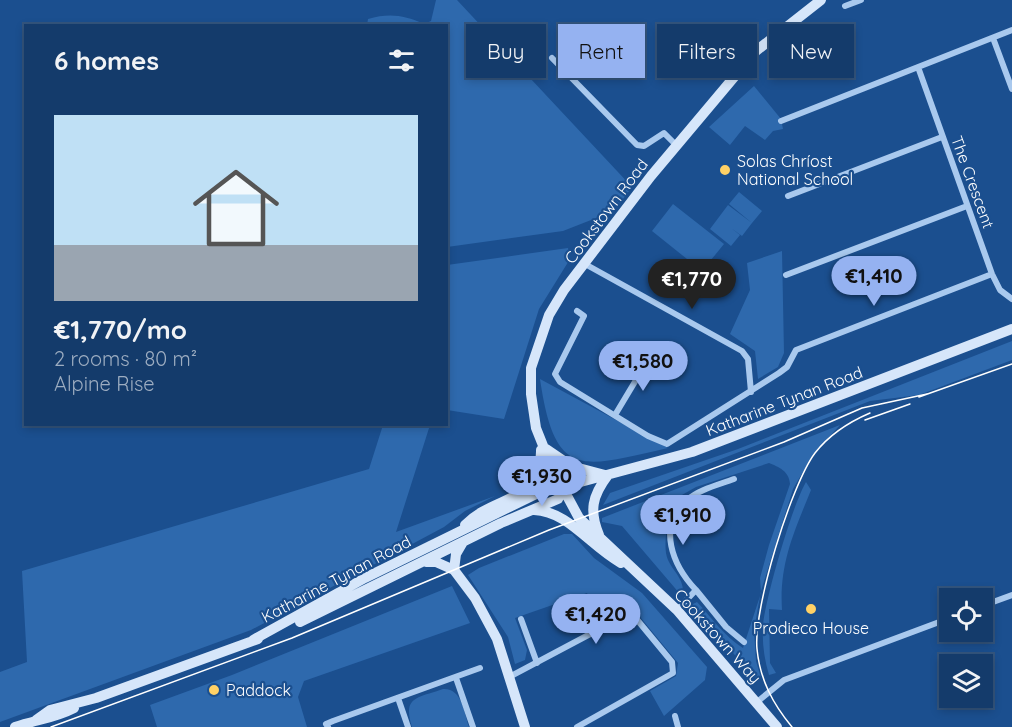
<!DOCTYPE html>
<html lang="en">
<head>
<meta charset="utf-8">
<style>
	:root { --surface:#143b6b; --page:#214673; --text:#f1f3f6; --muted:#9dadc1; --line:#33557e; --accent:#95b2f1 }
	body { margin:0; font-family:Quicksand,sans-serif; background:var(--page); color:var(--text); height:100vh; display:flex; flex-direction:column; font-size:22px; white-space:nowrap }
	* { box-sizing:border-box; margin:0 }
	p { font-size:20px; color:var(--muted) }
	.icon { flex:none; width:33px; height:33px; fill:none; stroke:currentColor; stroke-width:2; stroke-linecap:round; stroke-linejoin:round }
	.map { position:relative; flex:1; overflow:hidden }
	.panel { position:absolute; left:24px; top:24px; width:424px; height:402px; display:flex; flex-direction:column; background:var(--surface); border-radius:0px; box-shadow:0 3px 9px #0003,0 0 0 2px var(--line) }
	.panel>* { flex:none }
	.banner { position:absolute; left:466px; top:24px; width:454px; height:54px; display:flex; gap:12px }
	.tools { position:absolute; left:939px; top:588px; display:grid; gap:12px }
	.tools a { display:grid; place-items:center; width:54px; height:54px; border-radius:0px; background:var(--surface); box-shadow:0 3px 9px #0003,0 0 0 2px var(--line); font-size:30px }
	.price { position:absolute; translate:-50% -51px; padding:0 14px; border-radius:21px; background:var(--accent); color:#111; font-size:20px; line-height:39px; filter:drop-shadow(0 2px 3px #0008) }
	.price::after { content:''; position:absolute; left:50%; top:36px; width:18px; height:14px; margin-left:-9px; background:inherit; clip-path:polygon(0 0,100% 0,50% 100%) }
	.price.active { background:#222; color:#fff }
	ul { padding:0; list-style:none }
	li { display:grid; align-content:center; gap:12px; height:318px; padding:0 30px }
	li+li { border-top:2px solid var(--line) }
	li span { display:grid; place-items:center; height:186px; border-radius:0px; color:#555 }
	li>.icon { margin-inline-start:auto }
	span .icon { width:108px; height:108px; fill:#fffc; stroke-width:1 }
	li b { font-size:26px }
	h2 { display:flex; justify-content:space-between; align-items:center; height:72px; padding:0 30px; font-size:26px }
	.chip { padding:0 21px; border-radius:0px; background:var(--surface); box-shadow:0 3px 9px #0003,0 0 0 2px var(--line); font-size:21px; line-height:54px }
	.chip.active { background:var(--accent); color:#111 }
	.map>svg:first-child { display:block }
</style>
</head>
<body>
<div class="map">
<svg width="1012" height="727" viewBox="0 0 1012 727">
	<rect width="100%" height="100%" fill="#1b4f8f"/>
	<path fill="#2e69ad" d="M436 0H457L632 187 614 211 563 231 447 247V26L367 25 368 19C389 13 404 15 424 24L431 21Z
		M754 86 781 119 783 129 773 131 765 140 745 126 730 145 709 127Z
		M739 192 762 211 752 223 729 204Z
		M673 204 724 244 702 271 652 231Z
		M728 205 752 223 742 236 731 228 740 235 731 246 710 229Z
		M568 248 570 259 539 309 504 419 447 410V265Z
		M782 251 784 353 778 367 758 379 755 351 730 334 750 290 747 263Z
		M1012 341V360L919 395 870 401 603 505 610 493 738 449Z
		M540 379 668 448C582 467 555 482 540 379Z
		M383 425H430L396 532 495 496 465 511 444 527 251 630 0 722V672L27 662 22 571 369 469Z
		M840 425 812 456 793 489 761 591 754 630 756 661 761 678H755L691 605 697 602C712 618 725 637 743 648L761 593 760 578 769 545 790 484C789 471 779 467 769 463L696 487 673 500 651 503 667 521C667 533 663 548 668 560 673 571 683 578 683 591L680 594 622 526 602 522V518Z
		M806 482 811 490C794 532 779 564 782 610L769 609 770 663 776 673 769 675C764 658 762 642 763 625 766 596 792 506 806 482Z
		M564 534H572L594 558 642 593 707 667 705 680 664 716 650 691 676 676 678 663 636 612 626 609 600 622 587 593 515 618 527 650 525 660 515 664 508 637 468 575 479 568Z
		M452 586 470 623 304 681 298 697 307 727H157L150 705 232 675Z
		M443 689C462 688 464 712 469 727H412C402 696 418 698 443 689Z"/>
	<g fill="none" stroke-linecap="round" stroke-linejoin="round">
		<path stroke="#a9c9ee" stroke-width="6" d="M845 6 861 0
			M993 38 1012 89
			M552 58 637 145 644 146 664 133 676 145
			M918 67 992 274 1000 290 1012 299
			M781 121 1012 30
			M788 196 942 137
			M585 264 742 351 748 359 751 392
			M786 275 967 206
			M577 311 584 316 555 374 560 382 648 436 667 444 779 373 787 367 796 350 992 274
			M615 415 651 355
			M661 505 675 514
			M696 590 726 627 744 642
			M982 606 1012 595
			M677 610 696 590C673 566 656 526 687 500 700 489 718 485 734 479
			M521 619 537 663
			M509 677 626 615 634 616 672 662 673 673 577 727
			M456 678 473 727
			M398 698 408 727
			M757 702 784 680 950 618
			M675 716 678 727
			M328 727 326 724 333 721 480 668"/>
		<path stroke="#d6e6fa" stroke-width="10" d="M546 449 571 466 605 475
			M534 510C568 511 590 546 621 563
			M465 525C495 494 542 504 541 450
			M599 535C589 511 592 496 608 475
			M463 542 456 554 454 570 475 598 497 639 525 727
			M426 562H436L454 570
			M300 622 501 523 558 499 563 489
			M253 640 365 578 536 494 692 452 1012 329
			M36 720 50 710 96 698 258 639
			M15 727C35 720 55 718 74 708
			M777 727 677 610 579 518 552 468 536 428 531 394V368L549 315 564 290 651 176 756 51 821 0"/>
		<path stroke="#fff" stroke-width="1.5" d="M919 397 1012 364
			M865 420 910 404
			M51 727 292 638 549 530 784 442 862 408 927 394
			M792 727C773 704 760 680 757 649 753 609 791 485 815 453 829 435 849 422 870 413"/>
	</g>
	<g fill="#ffd166" stroke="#1b4f8f" stroke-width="2">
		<circle cx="725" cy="170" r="6"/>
		<circle cx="811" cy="609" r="6"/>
		<circle cx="214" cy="690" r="6"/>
	</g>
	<g text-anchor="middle" stroke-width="4.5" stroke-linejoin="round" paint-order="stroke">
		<g font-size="16" fill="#fff" stroke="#1b4f8f" text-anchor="start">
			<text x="737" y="167">Solas Chríost<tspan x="737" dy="18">National School</tspan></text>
			<text x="811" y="634" text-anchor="middle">Prodieco House</text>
			<text x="226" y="696">Paddock</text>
		</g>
		<g font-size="16" fill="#fff" stroke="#1b4f8f">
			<text transform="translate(973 182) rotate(70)" y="6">The Crescent</text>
			<text transform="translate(606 211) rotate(-53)" y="6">Cookstown Road</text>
			<text transform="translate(784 401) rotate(-21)" y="6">Katharine Tynan Road</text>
			<text transform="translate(336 579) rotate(-28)" y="6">Katharine Tynan Road</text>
			<text transform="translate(718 636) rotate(48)" y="6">Cookstown Way</text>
		</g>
	</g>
</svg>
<div class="tools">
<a><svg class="icon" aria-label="locate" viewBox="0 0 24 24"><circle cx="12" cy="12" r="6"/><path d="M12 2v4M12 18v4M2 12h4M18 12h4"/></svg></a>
<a><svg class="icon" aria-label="layers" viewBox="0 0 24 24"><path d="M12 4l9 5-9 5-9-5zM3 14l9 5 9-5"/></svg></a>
</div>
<b class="price" style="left:874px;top:307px">€1,410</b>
<b class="price active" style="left:692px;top:310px">€1,770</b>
<b class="price" style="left:643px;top:392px">€1,580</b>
<b class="price" style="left:542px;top:507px">€1,930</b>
<b class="price" style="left:683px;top:546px">€1,910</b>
<b class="price" style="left:596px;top:645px">€1,420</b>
<div class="banner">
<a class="chip">Buy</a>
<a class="chip active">Rent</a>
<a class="chip">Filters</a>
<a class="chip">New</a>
</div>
<section class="panel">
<h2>6 homes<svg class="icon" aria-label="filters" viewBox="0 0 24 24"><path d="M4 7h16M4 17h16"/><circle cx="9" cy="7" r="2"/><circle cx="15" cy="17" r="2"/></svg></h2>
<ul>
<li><span style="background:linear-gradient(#bfe0f5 70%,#9aa5b1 0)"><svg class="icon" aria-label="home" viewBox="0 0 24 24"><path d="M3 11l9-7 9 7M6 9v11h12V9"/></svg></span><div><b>€1,770/mo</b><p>2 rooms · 80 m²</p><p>Alpine Rise</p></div></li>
</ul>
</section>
</div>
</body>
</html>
